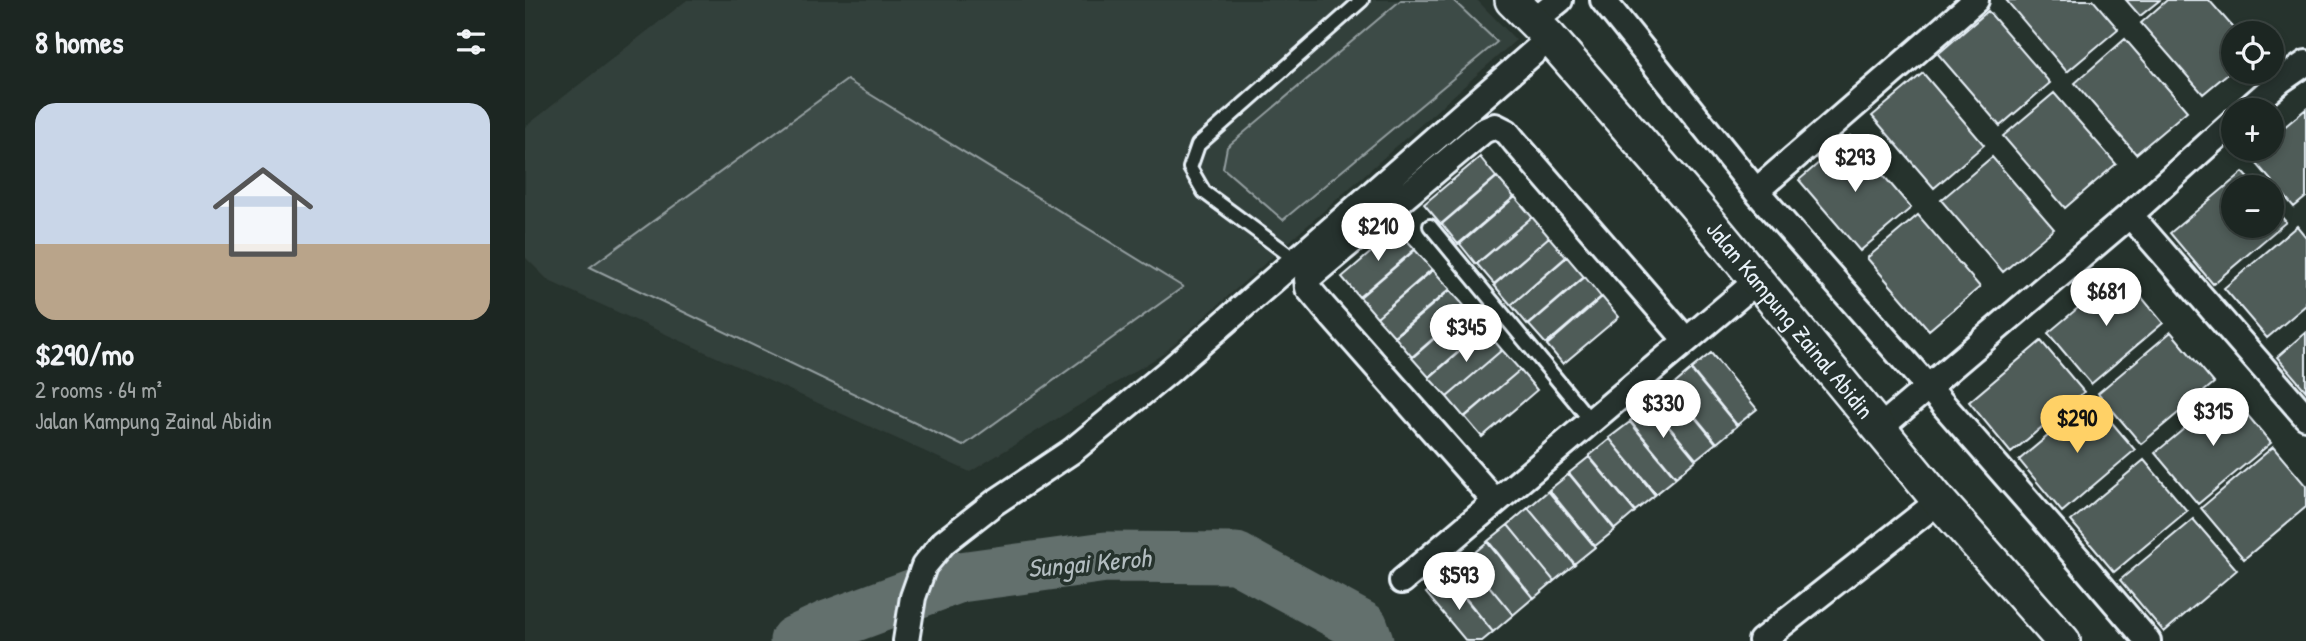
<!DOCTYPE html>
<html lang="en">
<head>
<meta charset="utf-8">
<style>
	:root { --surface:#1c2622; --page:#252e2a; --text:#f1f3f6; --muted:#a0a5a5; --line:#3a4340; --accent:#ffd166 }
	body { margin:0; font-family:"Patrick Hand",sans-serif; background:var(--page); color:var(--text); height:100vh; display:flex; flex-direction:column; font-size:26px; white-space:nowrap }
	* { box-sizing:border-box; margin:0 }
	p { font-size:23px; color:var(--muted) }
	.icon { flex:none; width:38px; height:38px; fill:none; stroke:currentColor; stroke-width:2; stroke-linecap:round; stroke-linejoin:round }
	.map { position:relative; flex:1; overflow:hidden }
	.drawer { display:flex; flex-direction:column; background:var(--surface); width:525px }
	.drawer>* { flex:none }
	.fabs { position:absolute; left:1696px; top:21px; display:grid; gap:14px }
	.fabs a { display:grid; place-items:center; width:63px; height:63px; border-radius:50%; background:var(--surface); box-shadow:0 4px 10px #0003,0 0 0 2px var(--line); font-size:35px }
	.price { position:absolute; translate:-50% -60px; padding:0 16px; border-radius:24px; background:#fff; color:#222; font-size:23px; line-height:46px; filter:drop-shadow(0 2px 4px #0008) }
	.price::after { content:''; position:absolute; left:50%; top:42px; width:21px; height:16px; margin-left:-10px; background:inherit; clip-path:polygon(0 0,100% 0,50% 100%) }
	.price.current { background:var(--accent); color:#111 }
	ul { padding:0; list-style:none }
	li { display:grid; align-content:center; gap:14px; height:371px; padding:0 35px }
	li+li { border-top:2px solid var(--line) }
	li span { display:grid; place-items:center; height:217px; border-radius:21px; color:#555 }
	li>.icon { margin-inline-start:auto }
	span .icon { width:126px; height:126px; fill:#fffc; stroke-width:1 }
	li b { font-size:30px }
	h2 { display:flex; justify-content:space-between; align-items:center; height:84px; padding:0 35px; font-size:30px }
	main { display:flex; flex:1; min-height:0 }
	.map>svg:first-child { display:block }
</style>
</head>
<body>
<main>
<section class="drawer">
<h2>8 homes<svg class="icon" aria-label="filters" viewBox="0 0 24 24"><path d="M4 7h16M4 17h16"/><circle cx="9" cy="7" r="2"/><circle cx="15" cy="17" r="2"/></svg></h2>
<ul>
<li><span style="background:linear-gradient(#c9d6e8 65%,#b9a48a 0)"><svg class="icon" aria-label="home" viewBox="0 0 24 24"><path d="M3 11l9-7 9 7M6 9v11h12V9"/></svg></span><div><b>$290/mo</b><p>2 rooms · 64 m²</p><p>Jalan Kampung Zainal Abidin</p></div></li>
</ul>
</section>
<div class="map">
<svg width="1781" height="641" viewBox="0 0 1781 641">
	<rect width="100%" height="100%" fill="#26332d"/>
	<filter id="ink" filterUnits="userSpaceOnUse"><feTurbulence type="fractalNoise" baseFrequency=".0143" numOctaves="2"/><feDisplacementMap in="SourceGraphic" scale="14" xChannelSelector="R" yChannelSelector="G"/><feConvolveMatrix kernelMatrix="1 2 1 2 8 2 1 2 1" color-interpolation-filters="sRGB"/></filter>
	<g filter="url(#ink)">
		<path fill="#333f3a" d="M162 0H952L991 40 638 354 445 472 24 281 0 257V127Z"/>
		<path fill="#3e4b47" stroke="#939ea0" stroke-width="2" d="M876 0H928L972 42 758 220 698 168 702 147Z
			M322 80 658 287 438 446 65 267Z"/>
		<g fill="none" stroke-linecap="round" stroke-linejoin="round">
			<path stroke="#636f6d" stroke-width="51" d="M270 641 300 627 435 577 581 557 711 558 838 627 843 641"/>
		</g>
		<path fill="#505c59" stroke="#e8f1f8" stroke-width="2" d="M1481 0H1568L1593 29 1542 72Z
			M1601 0H1635L1615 16Z
			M1642 0H1684L1713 33H1708V69L1678 94 1616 23Z
			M1463 11 1525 83 1475 126 1413 54Z
			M1600 39 1662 111 1611 154 1550 83Z
			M1398 73 1459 145 1409 188 1347 116Z
			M1529 93 1591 164 1540 208 1478 136Z
			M1781 109V197L1769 207 1725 156 1734 149H1746V138Z
			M1325 136 1386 208 1335 251 1274 180Z
			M955 157 971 177 916 224 899 204Z
			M1467 157 1529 229 1478 272 1416 200Z
			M1718 172 1732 187H1708V226H1746V205L1761 222 1688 284 1645 233Z
			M972 177 989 197 933 244 917 224Z
			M990 197 1007 217 951 264 935 244Z
			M1393 215 1455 287 1404 330 1342 258Z
			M1007 217 1024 237 969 284 952 264Z
			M1772 226 1781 237V305L1742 338 1699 288Z
			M872 230 890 249 834 297 817 277Z
			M1024 237 1041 257 986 305 969 285Z
			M890 250 907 269 852 317 835 297Z
			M1042 257 1059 277 1003 325 986 305Z
			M908 270 925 289 869 336 852 317Z
			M1596 272 1638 323 1566 384 1523 333Z
			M1060 277 1076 297 1021 344 1004 325Z
			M925 290 942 309 887 357 870 337Z
			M1077 297 1094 317 1038 364 1022 345Z
			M942 310 959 330 904 377 887 358Z
			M960 330 977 350 922 397 904 378Z
			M1646 332 1689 383 1616 444 1573 393Z
			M1781 332V391L1752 357Z
			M1516 341 1559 392 1486 453 1444 402Z
			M977 350 995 370 939 417 922 397Z
			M1186 353 1232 409 1212 425 1166 369Z
			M995 370 1012 390 957 437 940 417Z
			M1166 370 1212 426 1192 443 1146 387Z
			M1145 387 1191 443 1171 459 1125 404Z
			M1703 392 1746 443 1673 504 1630 453Z
			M1567 399 1610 450 1537 512 1494 460Z
			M1125 404 1171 460 1151 477 1105 421Z
			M1105 422 1151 478 1131 494 1084 438Z
			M1085 439 1130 495 1110 511 1064 456Z
			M1748 447 1781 486V507L1719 559 1676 508Z
			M1064 457 1110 512 1090 529 1044 473Z
			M1619 460 1662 511 1589 572 1546 521Z
			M1044 474 1090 530 1070 546 1024 490Z
			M1023 491 1070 547 1049 564 1003 508Z
			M1003 508 1050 564 1029 581 983 525Z
			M1668 519 1712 570 1639 632 1595 580Z
			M983 525 1029 581 1009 598 963 541Z
			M962 542 1008 598 988 615 942 559Z
			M942 559 988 615 968 632 922 575Z
			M922 577 968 632 957 641H941L901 593Z"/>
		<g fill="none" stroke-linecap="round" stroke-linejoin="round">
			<g stroke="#e8f1f8" stroke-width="18">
				<path id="lane" d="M905 226 1066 421
					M771 260 679 192 665 168 673 145 837 0"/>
			</g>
			<g stroke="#e8f1f8" stroke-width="30">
				<path id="street" d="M1078 0 1231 191 1530 532 1623 641
					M1009 21 1035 0
					M1722 110 1755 81 1781 63
					M1231 191 1451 0
					M1605 215 1781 417
					M1355 428 1605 215 1708 122
					M970 501 798 306 783 288 782 279 958 131 970 126 982 132 990 142 1161 340
					M877 581 1233 280
					M381 641 388 597 399 566 419 542 469 503 547 451 643 372 1025 38
					M1236 641 1414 501"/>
			</g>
			<g stroke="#e8f1f8" stroke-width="38">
				<g id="secondary">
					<path id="s1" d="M987 0 1025 38 1170 205 1414 501 1538 641"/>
				</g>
			</g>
			<use href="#lane" stroke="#26332d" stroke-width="12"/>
			<use href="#street" stroke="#26332d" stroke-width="24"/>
			<use href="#secondary" stroke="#26332d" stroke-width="33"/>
		</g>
	</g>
	<g text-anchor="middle" stroke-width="7" stroke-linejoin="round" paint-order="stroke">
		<g font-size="24" fill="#e8f1f8" stroke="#26332d">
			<text dy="8" stroke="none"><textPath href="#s1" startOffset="424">Jalan Kampung Zainal Abidin</textPath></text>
		</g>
		<g font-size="26" font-style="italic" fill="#b3bdc0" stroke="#26332d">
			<text transform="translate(564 563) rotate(-5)" y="9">Sungai Keroh</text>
		</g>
	</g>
</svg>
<div class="fabs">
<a><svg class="icon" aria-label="locate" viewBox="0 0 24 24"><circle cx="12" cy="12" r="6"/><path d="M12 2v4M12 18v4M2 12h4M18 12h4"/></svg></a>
<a>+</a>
<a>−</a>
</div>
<b class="price" style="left:1330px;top:194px">$293</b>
<b class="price" style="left:853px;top:263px">$210</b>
<b class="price" style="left:1581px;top:328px">$681</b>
<b class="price" style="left:941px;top:364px">$345</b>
<b class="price" style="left:1138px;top:440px">$330</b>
<b class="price" style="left:1688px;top:448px">$315</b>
<b class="price current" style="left:1552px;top:455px">$290</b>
<b class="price" style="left:934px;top:612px">$593</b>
</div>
</main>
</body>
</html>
